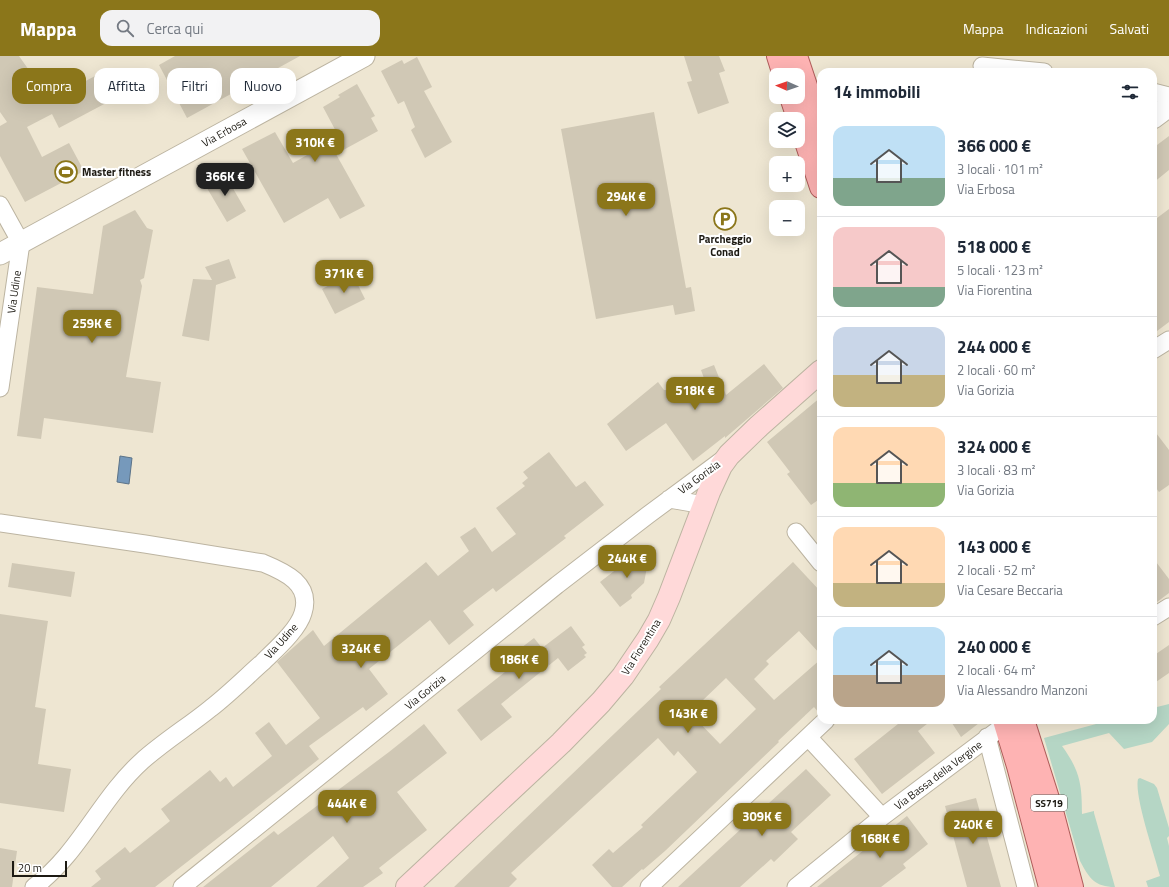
<!DOCTYPE html>
<html lang="it">
<head>
<meta charset="utf-8">
<style>
	:root { --surface:#fff; --page:#f2f2f3; --text:#1f2937; --muted:#747a83; --line:#e0e1e3; --accent:#8b761a }
	body { margin:0; font-family:"Titillium Web",sans-serif; background:var(--page); color:var(--text); height:100vh; display:flex; flex-direction:column; font-size:15px; white-space:nowrap }
	* { box-sizing:border-box; margin:0 }
	p { font-size:13px; color:var(--muted) }
	.icon { flex:none; width:22px; height:22px; fill:none; stroke:currentColor; stroke-width:2; stroke-linecap:round; stroke-linejoin:round }
	.map { position:relative; flex:1; overflow:hidden }
	.sheet { position:absolute; left:817px; top:12px; width:340px; height:656px; display:flex; flex-direction:column; background:var(--surface); border-radius:12px; box-shadow:0 4px 16px #0002 }
	.sheet>* { flex:none }
	.hud { position:absolute; left:12px; top:12px; width:380px; height:36px; display:flex; gap:8px }
	.needle { width:26px; rotate:272deg }
	.tools { position:absolute; left:769px; top:12px; display:grid; gap:8px }
	.tools a { display:grid; place-items:center; width:36px; height:36px; border-radius:8px; background:var(--surface); box-shadow:0 4px 16px #0002; font-size:20px }
	.scale { position:absolute; left:12px; bottom:10px; width:55px; box-sizing:border-box; padding-left:4px; border:2px solid #1d1a13; border-top:0; font-size:11px; line-height:14px; white-space:nowrap; color:#1d1a13; -webkit-text-stroke:3px #fff; paint-order:stroke }
	.price { position:absolute; translate:-50% -34px; padding:0 9px; border-radius:8px; background:var(--accent); color:#fff; font-size:13px; line-height:26px; filter:drop-shadow(0 1px 2px #0008) }
	.price::after { content:''; position:absolute; left:50%; top:24px; width:12px; height:9px; margin-left:-6px; background:inherit; clip-path:polygon(0 0,100% 0,50% 100%) }
	.price.active { background:#222; color:#fff }
	ul { padding:0; list-style:none }
	li { display:flex; align-items:center; gap:12px; height:100px; padding:0 16px }
	li+li { border-top:1px solid var(--line) }
	li span { display:grid; place-items:center; flex:none; width:112px; height:80px; border-radius:12px; color:#555 }
	li>.icon { margin-inline-start:auto }
	span .icon { width:48px; height:48px; fill:#fffc; stroke-width:1 }
	li b { font-size:17px }
	h2 { display:flex; justify-content:space-between; align-items:center; height:48px; padding:0 16px; font-size:17px }
	.chip { padding:0 14px; border-radius:12px; background:var(--surface); box-shadow:0 4px 16px #0002; font-size:14px; line-height:36px }
	.chip.active { background:var(--accent); color:#fff }
	header { display:flex; align-items:center; gap:24px; box-sizing:border-box; height:56px; padding:0 20px; background:var(--accent); color:#fff }
	header strong { font-size:19px }
	nav { display:flex; gap:22px; margin-inline-start:auto; font-size:14px }
	.search { width:280px; height:36px; background:var(--page); display:flex; align-items:center; gap:10px; box-sizing:border-box; padding:0 14px; border-radius:12px; color:var(--muted); font-size:15px }
	.map>svg:first-child { display:block }
</style>
</head>
<body>
<header>
<strong>Mappa</strong>
<div class="search"><svg class="icon" aria-label="search" viewBox="0 0 24 24"><circle cx="10" cy="10" r="6"/><path d="M15 15l6 6"/></svg>Cerca qui</div>
<nav><a>Mappa</a><a>Indicazioni</a><a>Salvati</a></nav>
</header>
<div class="map">
<svg width="1169" height="831" viewBox="0 0 1169 831">
	<rect width="100%" height="100%" fill="#eee6d2"/>
	<path fill="#b5d6c5" d="M1169 648V668L1152 686 1124 693 1109 677 1062 690C1080 715 1082 728 1082 758L1094 755V757L1115 831C1095 831 1089 822 1080 805L1044 682 1111 664H1153V652Z
		M1140 722 1154 728 1157 732 1169 772V780L1167 782 1169 790V831H1148L1146 825 1160 820C1155 800 1134 740 1138 723Z"/>
	<path fill="#7699bb" stroke="#5b7389" d="M120 400 132 402 129 428 117 426Z"/>
	<path fill="#d0c8b5" fill-rule="evenodd" d="M0 0H19L50 44 95 20 108 46 59 72 52 58 27 71 42 101 69 87 84 115 25 146 0 100V70L7 66 0 56Z
		M175 0H300L187 62 159 9Z
		M684 0H719L725 15 719 17 729 47 698 58 687 26 692 25Z
		M417 1 432 31 424 35 452 86 425 102 411 74 415 71 404 45 398 48 381 15 402 4 404 8Z
		M357 28 375 60 371 62 378 75 336 98 365 150 340 163 328 142 284 167 242 93 275 76 293 107 339 81 323 51 340 41 338 39Z
		M654 56 686 232 691 231 695 255 675 259 673 249 596 263 561 73Z
		M1169 80V114L1153 127V92Z
		M223 115 246 155 227 166 204 127Z
		M1169 153V266L1153 278V165Z
		M135 154 147 172 153 174 144 222 140 224 142 230 126 321 161 326 153 377 44 362 41 383 17 380 37 231 93 238 103 170Z
		M229 203 236 222 216 229 209 285 182 280 193 223 212 224 205 211Z
		M352 217 365 243 335 258 322 233Z
		M764 308 783 332 725 382V380L693 405 666 367 626 395 607 368 658 326 664 334 709 336 701 314 714 309 726 339Z
		M821 341V442L811 449 787 418 790 416 767 386Z
		M1153 373 1169 394V429L1159 436 1153 428Z
		M549 396 576 431 585 425 604 449 564 480 566 482 496 536 493 532 463 555 474 569 449 589 430 564 369 613 388 638 366 655 363 651 309 690 319 703 155 831H91L101 823 95 815 125 791 130 797 170 765 161 753 210 714 220 726 226 721 233 731 272 700 255 677 269 666 286 689 320 662 277 606 313 574 324 590 426 506 438 520 469 495 460 481 475 471 492 496 516 478 496 452 525 430 522 427 528 422 523 416Z
		M640 495 650 509 647 511 644 527 631 539 632 542 620 551 600 526Z
		M1153 502 1169 523V537L1153 549Z
		M793 506 821 536V599L799 575 766 605 769 608 754 623 774 644 821 603V656L819 657 814 651 778 685 779 686 665 795 643 814 642 813 622 831H612L592 809 609 793 613 797 643 771 641 769 697 716 678 695 674 700 658 682 511 817 517 823 509 831H454L661 633 659 631ZM726 622 756 653 720 688 692 659 704 647 702 645Z
		M12 507 75 516 71 541 8 531Z
		M0 558 48 565 35 651 46 653 38 708 71 713 64 756 0 747Z
		M571 570 585 589 582 591 587 597 584 599 586 601 568 615 558 602 501 648 512 661 481 685 457 654 505 616 499 609 534 582 542 592Z
		M1169 589V617L1153 628V600Z
		M903 664H932L918 675 935 697 882 738 854 703Z
		M950 664H983L961 681Z
		M424 668 447 697 397 736 427 774 379 812 383 817 363 831H316L349 802 333 780 271 831H203L274 775 278 779 389 696Z
		M806 713 831 739 791 776 798 783 774 806 771 803 740 831H678Z
		M976 742 1001 831H967L945 750Z
		M907 760 928 788 903 808 906 812 881 831H817Z
		M0 792 17 795 12 831H0Z"/>
	<g fill="none" stroke-linecap="round" stroke-linejoin="round">
		<g stroke="#bcb4a1" stroke-width="19">
			<path id="minor" d="M982 10 1044 16
				M1153 36 1169 40
				M0 149 21 187 0 332
				M1153 294 1169 284
				M669 443 704 449
				M0 467 145 488 263 507C285 516 312 528 303 557 298 574 276 593 263 606 246 621 229 638 211 652 189 670 163 686 142 705 100 743 79 798 34 831
				M796 476 821 507
				M1153 561 1169 551
				M808 681 882 761
				M987 681 1026 831
				M182 831 557 529 648 459 725 402
				M649 831 826 664
				M796 831 882 761 1006 668"/>
		</g>
		<g stroke="#bcb4a1" stroke-width="23">
			<path id="tertiary" d="M1153 62 1169 50
				M0 198 364 0"/>
		</g>
		<g stroke="#bcb4a1" stroke-width="24">
			<path id="secondary" d="M407 831 561 687 601 646 623 620 648 583 659 564 669 541 709 436 721 410 729 399 759 370 821 315"/>
		</g>
		<g stroke="#af5c5a" stroke-width="24">
			<path id="primary" d="M778 0 784 19
				M796 0 821 75
				M791 41 821 131
				M1004 664 1018 710 1050 831
				M1023 664 1052 755 1072 831"/>
		</g>
		<use href="#minor" stroke="#fff" stroke-width="17"/>
		<use href="#tertiary" stroke="#fff" stroke-width="21"/>
		<use href="#secondary" stroke="#ffd9d9" stroke-width="22"/>
		<use href="#primary" stroke="#feb3b3" stroke-width="22"/>
	</g>
	<defs>
		<g id="stadium-ring" transform="scale(1.15)"><circle r="9.5" fill="#fff" stroke="#8b761a" stroke-width="1.5"/><path d="M0-5a6.5 5 0 1 0 0 10a6.5 5 0 1 0 0-10ZM-3.5-1.8h7v3.6h-7Z" fill="#8b761a"/></g>
		<g id="parking-ring" transform="scale(1.15)"><circle r="9.5" fill="#fff" stroke="#8b761a" stroke-width="1.5"/><path d="M-3.5-5.5H1a3.5 3.5 0 0 1 0 7H-1V5.5H-3.5ZM-1-3.4V-.6H.8a1.4 1.4 0 0 0 0-2.8Z" fill="#8b761a"/></g>
	</defs>
	<g fill-rule="evenodd">
		<use href="#stadium-ring" x="66" y="116"/>
		<use href="#parking-ring" x="725" y="163"/>
	</g>
	<g text-anchor="middle" stroke-width="4" stroke-linejoin="round" paint-order="stroke">
		<rect fill="#fff" stroke="#615f5a" stroke-width="1" x="1031" y="739" width="36" height="16" rx="3"/>
		<g font-size="10" font-weight="bold" fill="#1d1a13">
			<text x="1049" y="751">SS719</text>
		</g>
		<g font-size="11" fill="#1d1a13" stroke="#fff">
			<text transform="translate(224 76) rotate(-29)" y="4">Via Erbosa</text>
			<text transform="translate(14 236) rotate(-82)" y="4">Via Udine</text>
			<text transform="translate(699 421) rotate(-36)" y="4">Via Gorizia</text>
			<text transform="translate(281 585) rotate(-48)" y="4">Via Udine</text>
			<text transform="translate(641 591) rotate(-58)" y="4">Via Fiorentina</text>
			<text transform="translate(425 636) rotate(-39)" y="4">Via Gorizia</text>
			<text transform="translate(938 719) rotate(-37)" y="4">Via Bassa della Vergine</text>
		</g>
		<g font-size="11" font-weight="bold" fill="#1d1a13" stroke="#fff" text-anchor="start">
			<text x="82" y="120">Master fitness</text>
			<text x="725" y="187" text-anchor="middle">Parcheggio<tspan x="725" dy="13">Conad</tspan></text>
		</g>
	</g>
</svg>
<div class="tools">
<a><svg class="needle" viewBox="-14 -14 28 28"><path d="M0-13l5 13h-10z" fill="#e53935"/><path d="M0 13l5-13h-10z" fill="#747a83"/></svg></a>
<a><svg class="icon" aria-label="layers" viewBox="0 0 24 24"><path d="M12 4l9 5-9 5-9-5zM3 14l9 5 9-5"/></svg></a>
<a>+</a>
<a>−</a>
</div>
<div class="scale">20 m</div>
<b class="price" style="left:315px;top:107px">310K €</b>
<b class="price active" style="left:225px;top:141px">366K €</b>
<b class="price" style="left:626px;top:161px">294K €</b>
<b class="price" style="left:344px;top:238px">371K €</b>
<b class="price" style="left:92px;top:288px">259K €</b>
<b class="price" style="left:695px;top:355px">518K €</b>
<b class="price" style="left:627px;top:523px">244K €</b>
<b class="price" style="left:361px;top:613px">324K €</b>
<b class="price" style="left:519px;top:624px">186K €</b>
<b class="price" style="left:688px;top:678px">143K €</b>
<b class="price" style="left:347px;top:768px">444K €</b>
<b class="price" style="left:762px;top:781px">309K €</b>
<b class="price" style="left:973px;top:789px">240K €</b>
<b class="price" style="left:880px;top:803px">168K €</b>
<div class="hud">
<a class="chip active">Compra</a>
<a class="chip">Affitta</a>
<a class="chip">Filtri</a>
<a class="chip">Nuovo</a>
</div>
<section class="sheet">
<h2>14 immobili<svg class="icon" aria-label="filters" viewBox="0 0 24 24"><path d="M4 7h16M4 17h16"/><circle cx="9" cy="7" r="2"/><circle cx="15" cy="17" r="2"/></svg></h2>
<ul>
<li><span style="background:linear-gradient(#bfe0f5 65%,#7fa58c 0)"><svg class="icon" aria-label="home" viewBox="0 0 24 24"><path d="M3 11l9-7 9 7M6 9v11h12V9"/></svg></span><div><b>366 000 €</b><p>3 locali · 101 m²</p><p>Via Erbosa</p></div></li>
<li><span style="background:linear-gradient(#f6c9c9 75%,#7fa58c 0)"><svg class="icon" aria-label="home" viewBox="0 0 24 24"><path d="M3 11l9-7 9 7M6 9v11h12V9"/></svg></span><div><b>518 000 €</b><p>5 locali · 123 m²</p><p>Via Fiorentina</p></div></li>
<li><span style="background:linear-gradient(#c9d6e8 60%,#c2b280 0)"><svg class="icon" aria-label="home" viewBox="0 0 24 24"><path d="M3 11l9-7 9 7M6 9v11h12V9"/></svg></span><div><b>244 000 €</b><p>2 locali · 60 m²</p><p>Via Gorizia</p></div></li>
<li><span style="background:linear-gradient(#ffd9b3 70%,#8fb573 0)"><svg class="icon" aria-label="home" viewBox="0 0 24 24"><path d="M3 11l9-7 9 7M6 9v11h12V9"/></svg></span><div><b>324 000 €</b><p>3 locali · 83 m²</p><p>Via Gorizia</p></div></li>
<li><span style="background:linear-gradient(#ffd9b3 70%,#c2b280 0)"><svg class="icon" aria-label="home" viewBox="0 0 24 24"><path d="M3 11l9-7 9 7M6 9v11h12V9"/></svg></span><div><b>143 000 €</b><p>2 locali · 52 m²</p><p>Via Cesare Beccaria</p></div></li>
<li><span style="background:linear-gradient(#bfe0f5 60%,#b9a48a 0)"><svg class="icon" aria-label="home" viewBox="0 0 24 24"><path d="M3 11l9-7 9 7M6 9v11h12V9"/></svg></span><div><b>240 000 €</b><p>2 locali · 64 m²</p><p>Via Alessandro Manzoni</p></div></li>
</ul>
</section>
</div>
</body>
</html>
